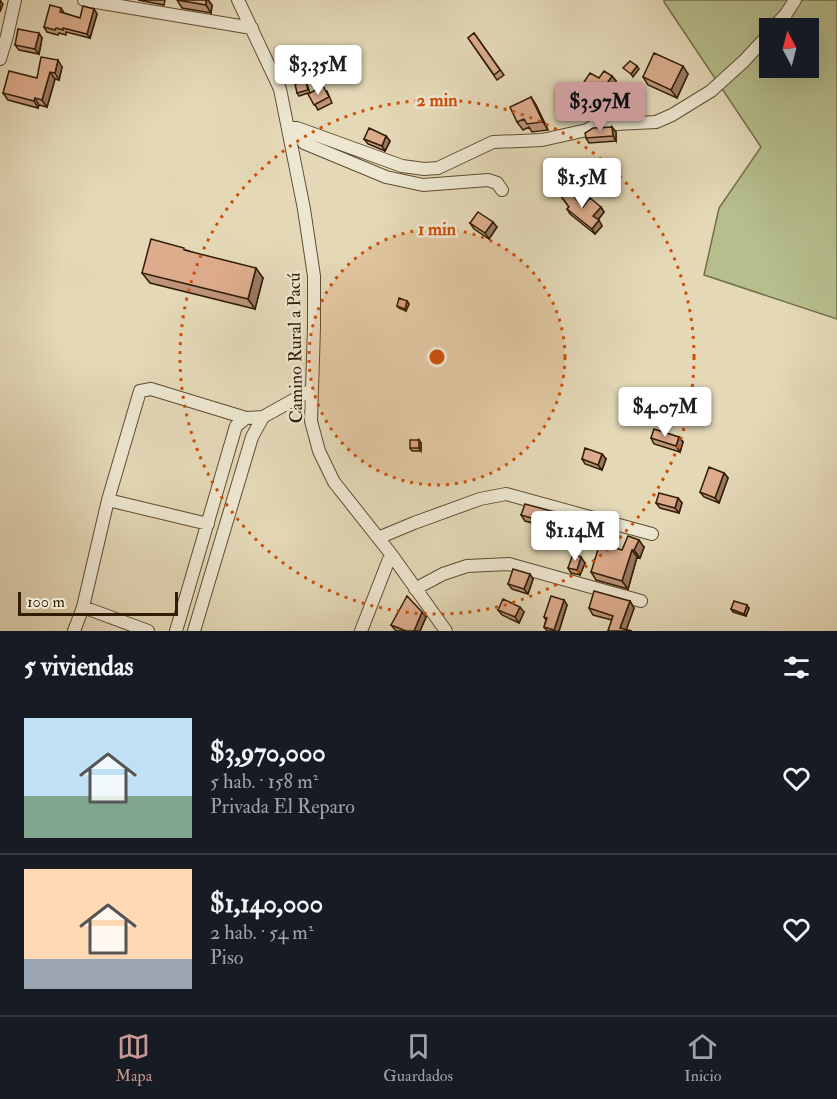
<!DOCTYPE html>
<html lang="es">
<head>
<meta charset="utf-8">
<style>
	:root { --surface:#171b24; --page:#20242c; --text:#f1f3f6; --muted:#9ea1a6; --line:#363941; --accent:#c59692 }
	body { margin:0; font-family:"IM FELL Double Pica",serif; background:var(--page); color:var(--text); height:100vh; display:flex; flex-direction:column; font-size:22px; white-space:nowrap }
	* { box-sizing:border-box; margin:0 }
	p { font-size:20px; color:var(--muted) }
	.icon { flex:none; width:33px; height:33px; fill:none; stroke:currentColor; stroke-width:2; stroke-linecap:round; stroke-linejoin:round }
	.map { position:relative; height:631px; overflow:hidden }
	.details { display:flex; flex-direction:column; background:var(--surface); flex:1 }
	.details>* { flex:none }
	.needle { width:39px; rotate:353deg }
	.buttons { position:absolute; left:759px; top:18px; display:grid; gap:12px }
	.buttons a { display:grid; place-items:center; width:60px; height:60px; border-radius:0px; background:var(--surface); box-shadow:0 6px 24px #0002; font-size:30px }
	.scale { position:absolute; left:18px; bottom:15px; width:160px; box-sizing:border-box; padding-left:6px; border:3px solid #311d04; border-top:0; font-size:16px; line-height:21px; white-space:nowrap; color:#311d04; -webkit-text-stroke:4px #ede6d0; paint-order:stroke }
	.price { position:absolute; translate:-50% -51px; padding:0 14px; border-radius:6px; background:#fff; color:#222; font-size:20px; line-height:39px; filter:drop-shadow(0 2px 3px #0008) }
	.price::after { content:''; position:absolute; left:50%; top:36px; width:18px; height:14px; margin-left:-9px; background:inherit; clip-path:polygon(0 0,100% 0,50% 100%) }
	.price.selected { background:var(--accent); color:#111 }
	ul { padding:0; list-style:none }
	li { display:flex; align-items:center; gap:18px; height:150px; padding:0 24px }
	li+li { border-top:2px solid var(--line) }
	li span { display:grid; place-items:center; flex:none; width:168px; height:120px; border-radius:0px; color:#555 }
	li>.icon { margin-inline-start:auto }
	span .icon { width:72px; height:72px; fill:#fffc; stroke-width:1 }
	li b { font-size:26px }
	h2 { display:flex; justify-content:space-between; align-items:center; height:72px; padding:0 24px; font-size:26px }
	.dock { display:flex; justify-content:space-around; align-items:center; height:84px; border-top:2px solid var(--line); background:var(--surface); font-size:16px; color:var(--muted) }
	.dock a { display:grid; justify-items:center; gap:3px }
	.dock .selected { color:var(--accent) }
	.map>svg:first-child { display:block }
</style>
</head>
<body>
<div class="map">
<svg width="837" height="631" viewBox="0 0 837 631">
	<rect width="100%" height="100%" fill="#e4d8b7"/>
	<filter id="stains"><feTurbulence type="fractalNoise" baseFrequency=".00333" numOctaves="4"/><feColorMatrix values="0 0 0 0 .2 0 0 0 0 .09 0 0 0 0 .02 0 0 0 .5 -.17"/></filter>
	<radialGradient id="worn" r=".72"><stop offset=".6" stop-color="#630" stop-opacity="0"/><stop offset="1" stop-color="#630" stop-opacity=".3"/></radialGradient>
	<path fill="#b6be8d" stroke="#746e48" stroke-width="1.5" fill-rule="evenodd" d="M664 0H837V319L704 275 719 208 761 147 664 2ZM770 28H808V68H770Z"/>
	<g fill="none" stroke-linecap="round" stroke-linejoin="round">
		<g stroke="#5e4c31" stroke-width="14">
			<path id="minor" d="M84 0 252 28
				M238 0 280 89 304 209 314 276V327L311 421 319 451 334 482 391 554 446 631
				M773 28 786 14 795 0
				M0 59 7 36 15 0
				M288 128H297L402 166 424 169 438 168 493 142 542 140 587 130 595 125 656 122 672 115 711 91 744 61 770 33
				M297 128 304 143 386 177 423 185 488 180 497 183 502 190
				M108 500 208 524
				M378 538 414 523 480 499 506 494 652 534
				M415 589 443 574 467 566 509 564 641 601
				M83 607 148 631
				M74 631 83 607 108 500 140 391 151 389 246 418
				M176 631 236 426 246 418 263 417 311 390
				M194 631 252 437 263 417
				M361 631 391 554"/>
		</g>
		<use href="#minor" stroke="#ede6d0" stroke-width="12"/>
	</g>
	<path fill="#bd9479" stroke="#311d04" stroke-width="1.5" d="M138 0H165L164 5Z
		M177 0H208L212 5 211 13 182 8Z
		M61 8 64 13 80 18 94 9 97 14 90 38 66 32V35L59 33 58 35 47 32 44 27Z
		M474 33 504 75 497 80 468 38Z
		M42 38 39 54 19 50 15 45Z
		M316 65 320 75 305 80 302 75Z
		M62 67 59 80 55 79 47 107 39 105 38 108 8 100 3 93Z
		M688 74 677 98 648 85 643 77Z
		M612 76 616 81 608 93 604 91 596 105 587 99 580 88 599 78Z
		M306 82 307 84 310 93 327 91 332 103 318 110 308 93 299 96 297 93Z
		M531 97 536 105 548 130 532 132 529 127 523 130 517 122Z
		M612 127 616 132V141L589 143 586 138Z
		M386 136 390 141 385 151 368 144 364 139Z
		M561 196 583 207H601L604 212 598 220 602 226 595 234 570 214 567 209 569 207Z
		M470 223 497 227 489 239 474 229Z
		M186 250 263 278 255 309 150 283 142 273Z
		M407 301 409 304 406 311 399 308 397 306Z
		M679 437 683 442 680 452 654 444 651 438Z
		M419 440 421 443V451H412L410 448Z
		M602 454 606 459 602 470 585 464 582 459Z
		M724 473 728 478 719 503 704 497 700 492Z
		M678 498 682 503 679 513 660 508 656 503Z
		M555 512 559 517 555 529 525 521 521 515Z
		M644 547 640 558 637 557 628 589 596 580 591 572 622 550Z
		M585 563 580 575 571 573 568 568Z
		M533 579 528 594 512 589 508 584Z
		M564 600 567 605 559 631H547L544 627 546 620 544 617Z
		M630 601 634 608 626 629 608 631 612 620 593 615 589 608Z
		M749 608 746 616 733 612 731 609Z
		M498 610 524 612 519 623 502 615Z
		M426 617 420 631H396L391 625Z"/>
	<path fill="#9a7863" stroke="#311d04" stroke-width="1.5" d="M0 0 3 4 0 12Z
		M206 0H208L212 5 211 13 206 5Z
		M94 9 97 14 90 38 87 34Z
		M39 33 42 38 39 54 35 49Z
		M58 60 62 67 59 80 55 73Z
		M312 60 316 65 320 75 316 70Z
		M637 66 639 69 633 77 631 74Z
		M683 66 688 74 677 98 671 90Z
		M50 72 55 79 47 107 42 100Z
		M612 76 616 81 608 93 604 88Z
		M601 86 604 91 596 105 592 99Z
		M531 97 536 105 548 130 543 122Z
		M35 98 39 105 38 108 34 101Z
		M612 127 616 132V141L613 136Z
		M386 136 390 141 385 151 382 146Z
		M601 207 604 212 597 221 593 216Z
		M599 220 602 226 595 234 592 229Z
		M493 222 497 227 489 239 485 233Z
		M256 268 263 278 255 309 248 299Z
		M407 301 409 304 406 311 405 309Z
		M679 437 683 442 680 452 676 446Z
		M419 440 421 443V451L419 448Z
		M602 454 606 459 602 470 598 465Z
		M724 473 728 478 719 503 715 498Z
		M678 498 682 503 679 513 675 508Z
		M555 512 559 517 555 529 552 524Z
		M639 540 644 547 640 558 634 550Z
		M632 550 637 557 628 589 622 581Z
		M581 557 585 563 580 575 577 570Z
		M530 574 533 579 528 594 524 589Z
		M564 600 567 605 559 631H555L554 630Z
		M630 601 634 608 626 631 620 628Z
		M747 605 749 608 746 616 744 614Z
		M520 607 524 612 519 623 515 617Z
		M422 612 426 617 420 631H414Z"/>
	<path fill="#dcac8d" stroke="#311d04" stroke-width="1.5" d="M177 0H206V5Z
		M50 5 61 8 60 12 80 18 83 6 94 9 87 34 63 28V30L56 28 55 30 44 27Z
		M18 29 39 33 35 49 15 45Z
		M474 33 500 70 494 75 468 38Z
		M654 53 683 66 671 90 643 77Z
		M41 57 58 60 55 73 50 72 42 100 35 98 34 101 3 93 9 71 37 78Z
		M312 60 316 70 302 75 298 65Z
		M630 61 637 66 631 74 623 68Z
		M604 71 612 76 604 88 601 86 592 99 583 94 585 91 580 88 590 73 599 78Z
		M306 82 308 90 297 93 295 84Z
		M323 86 329 97 314 105 308 94Z
		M531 97 543 122 527 124 524 119 517 122 510 107Z
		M612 127 613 136 586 138 585 133 593 128Z
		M369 128 386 136 382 146 364 139Z
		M568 190 583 207 590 198 601 207 593 216 599 220 592 229 567 209 569 207 561 196Z
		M478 212 493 222 485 233 470 223Z
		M151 239 184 248V250L256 268 248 299 142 273Z
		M399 298 407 301 405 309 397 306Z
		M654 429 679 437 676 446 651 438Z
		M410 440H419V448H410Z
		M585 448 602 454 598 465 582 459Z
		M709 467 724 473 715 498 700 492Z
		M659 493 678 498 675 508 656 503Z
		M525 504 555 512 552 524 521 515Z
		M628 536 639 540 634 550H632L622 581 591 572 600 543 622 550Z
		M573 554 581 557 577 570 568 568Z
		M513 569 530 574 524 589 508 584Z
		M594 591 630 601 620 628 632 631H608L613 616 589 608Z
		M407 596 422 612 414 631H406L391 625Z
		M551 596 564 600 554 630 544 627 547 618 544 617Z
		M503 599 520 607 515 617 498 610Z
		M734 601 747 605 744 614 731 609Z"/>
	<circle cx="437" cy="357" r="128" fill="#cd500b" fill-opacity=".12"/>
	<g fill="none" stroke="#cd500b" stroke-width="3" stroke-dasharray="3 6">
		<circle cx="437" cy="357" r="128"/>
		<circle cx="437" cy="357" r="257"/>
	</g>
	<g text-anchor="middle" stroke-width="5" stroke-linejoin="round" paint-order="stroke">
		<g font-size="18" fill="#311d04" stroke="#ede6d0">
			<text transform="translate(295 348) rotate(-91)" y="6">Camino Rural a Pacú</text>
		</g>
	</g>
	<circle cx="437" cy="357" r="9" fill="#cd500b" stroke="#ede6d0" stroke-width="3"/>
	<g font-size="18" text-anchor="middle" font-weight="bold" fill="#cd500b" stroke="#ede6d0" stroke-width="5" stroke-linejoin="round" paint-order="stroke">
		<text x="437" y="106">2 min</text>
		<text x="437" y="235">1 min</text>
	</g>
	<rect width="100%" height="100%" filter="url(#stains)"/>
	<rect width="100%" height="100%" fill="url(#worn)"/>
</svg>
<div class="buttons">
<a><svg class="needle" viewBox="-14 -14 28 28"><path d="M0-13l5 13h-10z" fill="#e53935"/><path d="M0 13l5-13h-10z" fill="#9ea1a6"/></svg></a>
</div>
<div class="scale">100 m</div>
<b class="price" style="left:318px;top:96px">$3.35M</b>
<b class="price selected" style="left:600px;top:133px">$3.97M</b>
<b class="price" style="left:582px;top:209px">$1.5M</b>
<b class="price" style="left:665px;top:438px">$4.07M</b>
<b class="price" style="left:575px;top:562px">$1.14M</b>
</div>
<section class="details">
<h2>5 viviendas<svg class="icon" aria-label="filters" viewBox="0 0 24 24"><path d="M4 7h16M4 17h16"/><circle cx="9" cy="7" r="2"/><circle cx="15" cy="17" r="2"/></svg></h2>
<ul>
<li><span style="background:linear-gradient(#bfe0f5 65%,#7fa58c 0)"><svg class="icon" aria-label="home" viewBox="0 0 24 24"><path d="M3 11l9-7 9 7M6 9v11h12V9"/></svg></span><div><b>$3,970,000</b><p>5 hab. · 158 m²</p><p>Privada El Reparo</p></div><svg class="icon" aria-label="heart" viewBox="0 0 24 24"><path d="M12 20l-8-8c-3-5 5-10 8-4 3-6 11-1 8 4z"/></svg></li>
<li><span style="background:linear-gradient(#ffd9b3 75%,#9aa5b1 0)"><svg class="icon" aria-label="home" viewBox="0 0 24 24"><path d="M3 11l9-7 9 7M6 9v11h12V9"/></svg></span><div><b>$1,140,000</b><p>2 hab. · 54 m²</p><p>Piso</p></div><svg class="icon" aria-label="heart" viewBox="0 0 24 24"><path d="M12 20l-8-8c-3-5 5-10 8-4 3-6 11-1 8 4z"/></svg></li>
</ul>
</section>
<nav class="dock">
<a class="selected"><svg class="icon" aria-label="map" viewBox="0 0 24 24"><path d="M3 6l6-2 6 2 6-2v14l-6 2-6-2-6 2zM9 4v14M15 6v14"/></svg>Mapa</a>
<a><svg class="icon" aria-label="saved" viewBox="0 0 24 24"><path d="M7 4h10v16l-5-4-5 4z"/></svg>Guardados</a>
<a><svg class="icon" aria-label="home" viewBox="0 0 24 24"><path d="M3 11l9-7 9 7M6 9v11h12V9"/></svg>Inicio</a>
</nav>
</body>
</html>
